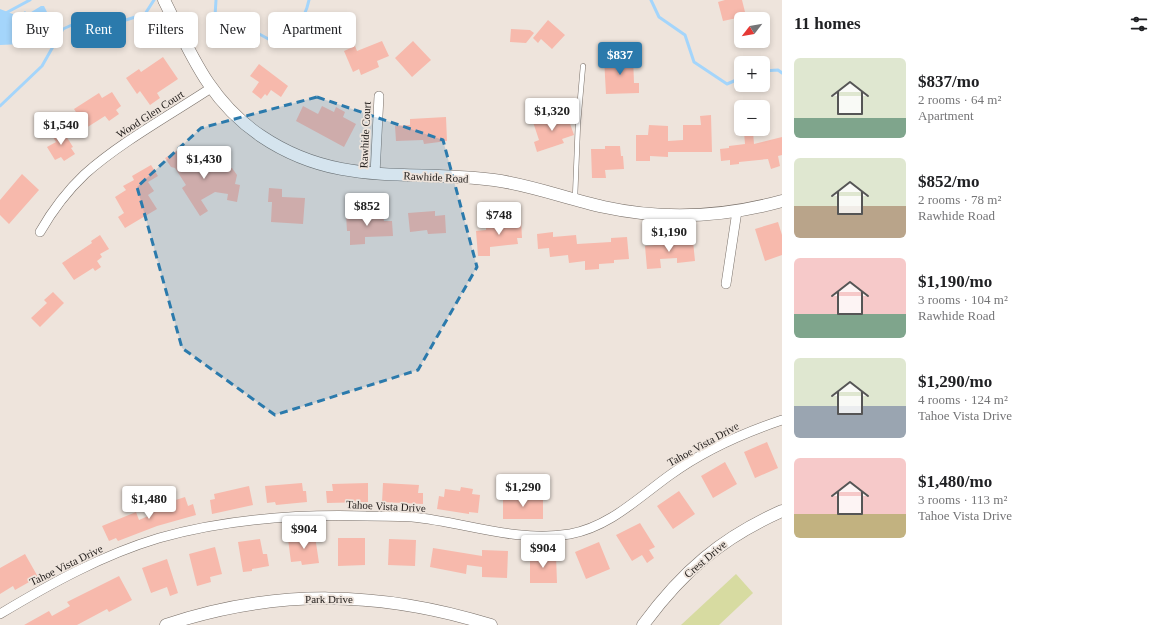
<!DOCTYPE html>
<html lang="en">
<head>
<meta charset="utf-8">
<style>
	:root { --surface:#fff; --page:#f2f2f2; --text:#202124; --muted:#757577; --accent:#2b7aac }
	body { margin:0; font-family:"Times New Roman",serif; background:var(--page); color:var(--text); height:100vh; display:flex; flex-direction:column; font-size:15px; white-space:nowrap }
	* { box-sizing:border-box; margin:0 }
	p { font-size:13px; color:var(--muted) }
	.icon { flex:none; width:22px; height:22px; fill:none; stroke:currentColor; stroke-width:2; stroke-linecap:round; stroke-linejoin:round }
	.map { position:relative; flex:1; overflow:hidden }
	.drawer { display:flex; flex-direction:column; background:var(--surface); width:380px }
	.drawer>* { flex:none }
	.hud { position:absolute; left:12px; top:12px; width:380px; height:36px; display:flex; gap:8px }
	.needle { width:26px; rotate:239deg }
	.fabs { position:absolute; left:734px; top:12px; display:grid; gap:8px }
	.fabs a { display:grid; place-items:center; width:36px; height:36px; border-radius:6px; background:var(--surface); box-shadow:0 2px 6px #0003; font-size:20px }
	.price { position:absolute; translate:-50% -34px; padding:0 9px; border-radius:4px; background:#fff; color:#222; font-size:13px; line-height:26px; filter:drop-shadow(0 1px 2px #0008) }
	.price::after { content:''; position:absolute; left:50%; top:24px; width:12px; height:9px; margin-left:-6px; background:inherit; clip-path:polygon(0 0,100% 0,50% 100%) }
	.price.active { background:var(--accent); color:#fff }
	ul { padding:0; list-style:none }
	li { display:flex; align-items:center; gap:12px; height:100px; padding:0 12px }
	li span { display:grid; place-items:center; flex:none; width:112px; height:80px; border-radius:6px; color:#555 }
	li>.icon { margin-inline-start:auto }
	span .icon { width:48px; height:48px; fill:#fffc; stroke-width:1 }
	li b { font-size:17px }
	h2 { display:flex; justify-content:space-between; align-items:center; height:48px; padding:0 12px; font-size:17px }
	.tag { padding:0 14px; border-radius:6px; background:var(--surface); box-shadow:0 2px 6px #0003; font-size:14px; line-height:36px }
	.tag.active { background:var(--accent); color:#fff }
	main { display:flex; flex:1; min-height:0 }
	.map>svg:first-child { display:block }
</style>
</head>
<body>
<main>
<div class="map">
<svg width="782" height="625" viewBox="0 0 782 625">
	<rect width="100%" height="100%" fill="#eee4dc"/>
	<path fill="#d7dba1" d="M736 574 753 593 719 625H681Z"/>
	<path fill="#a4d5fb" d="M41 6H44L47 12 48 20 30 40 23 44 0 45V9L18 16 25 11 28 14Z"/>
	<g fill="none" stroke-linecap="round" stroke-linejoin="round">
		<path stroke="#a4d5fb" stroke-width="3" d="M216 0 215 16 234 32 252 30 272 41C293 31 304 24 309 0
			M651 0 659 17 685 35 694 62 727 84 741 78
			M4 14 30 0
			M763 71 778 70 782 73
			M0 106 42 66 63 29 87 18 113 24 145 14 154 0"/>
	</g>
	<path fill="#f7b9ac" d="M725 0H742L746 16 723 21 718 2Z
		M548 20 565 35 552 49 541 39 538 43 533 38Z
		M511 29 530 30 534 33 526 43 510 42Z
		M382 41 389 56 377 61 379 67 361 75 359 69 353 72 344 51 355 46 357 51Z
		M413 41 431 60 412 77 395 58Z
		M163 57 178 79 157 93 160 98 150 105 140 91 137 94 126 78 139 69 141 72Z
		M633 57 634 83H639V93L606 94 604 58Z
		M259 64 288 86 281 97 271 90 267 96 265 94 261 99 252 92 259 82 250 76Z
		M112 92 121 106 116 110 119 114 109 121 105 116 86 128 74 109 99 93 102 98Z
		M303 106 318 114 322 106 334 112 336 107 345 112 343 117 356 124 344 147 296 121Z
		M567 115 574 135 562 139 564 143 537 152 534 142 539 140 532 119 544 116 546 121Z
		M711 115 712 152H668V157L650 156V161H636V135H648L649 125 668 126V141L683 140V125H701L700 116Z
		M446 117 447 141 424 144 423 140 396 141 395 126 410 125V119Z
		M61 128 73 147 71 148 75 154 64 161 61 157 55 160 47 147 56 142 51 134Z
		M744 132H753L754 144 782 137V155L778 156 780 166 771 169 768 159 739 162V164L730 165V160L721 161 720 149 729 148V146L745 144Z
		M605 146H620L621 156H623L624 169 605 170 606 178H592L591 149H605Z
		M177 151 183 159 187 156 189 158 199 161 203 167 215 169 216 164 232 168 237 175 235 184 240 185 237 202 227 200 228 194 215 192 201 200 208 211 200 216 182 188 186 185 175 168 171 167 165 158Z
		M151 165 158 176 148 182 154 191 148 195 157 209 125 228 118 217 124 213 115 197 126 190 123 186 134 180 132 176Z
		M22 174 39 190 9 224 0 215V200Z
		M269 188 282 189V197L305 198 303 224 271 222 272 202H268Z
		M435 211V216L445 215 446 233 428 234 427 230 410 232 408 213Z
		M373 213 374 217 383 216 384 221H392L393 236 365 237V244L350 245V231H347L346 214Z
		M521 219 522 238H517L518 244 490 247V256H478L476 231 486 230V226L491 225V221Z
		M778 222 782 235V255L765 261 755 229Z
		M553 232V237L576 235 577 244 611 242V238L627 237 629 259 614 260V263L599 264V269L585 270V261L569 263 568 255 550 257 549 248 538 249 537 234Z
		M100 235 109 249 100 254 102 257 97 261 101 267 95 271 93 268 74 280 62 263 92 243 91 241Z
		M693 241 695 261 677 263V258L660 259 661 268 647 269 645 246Z
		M53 292 64 303 40 327 31 318 47 303 44 300Z
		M767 442 778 468 755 478 744 452Z
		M725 462 737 484 713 498 701 476Z
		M302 483 303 491H306L307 502 276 505 275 502 267 503 265 486Z
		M368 483V502L327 503 326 491H333L332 484Z
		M383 483 419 485 418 493H423V504L382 502Z
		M249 486 253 505 212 514 210 500 215 499 214 494Z
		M461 487 473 489 472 494 480 495 478 513 469 512V514L437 509 439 496 444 497 445 489 460 491Z
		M679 491 695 514 673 529 657 506Z
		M185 497 188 506 193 504 196 515 157 526 118 541 116 538 109 541 102 526 136 512 139 520 153 514 151 508Z
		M503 497 543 498V519H503Z
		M640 523 655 547 649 550 654 558 647 563 642 555 632 561 616 535Z
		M315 536 319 563 302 565 301 561 291 562 288 539Z
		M338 538H365V565L338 566Z
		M260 539 263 554H267L269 566 252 569V571L243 572 238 542Z
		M389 539 416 540 415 566 388 565Z
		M599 542 610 569 586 579 575 552Z
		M215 547 222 574 210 577 211 582 197 586 189 554Z
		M433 548 482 556V550L508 551 507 578 482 577V567L467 565 466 574 430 567Z
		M25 554 38 577 15 590 13 586 0 594V568Z
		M530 555H556L557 583H530Z
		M167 559 178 593 170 596 167 587 151 593 142 568Z
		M119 576 132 600 109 612 107 609 77 625H24L49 611 52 616 70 606 67 602Z"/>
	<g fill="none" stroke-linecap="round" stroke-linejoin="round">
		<g stroke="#786f68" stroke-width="5.5">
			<path id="lane" d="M575 198 578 123 583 66"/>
		</g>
		<g stroke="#786f68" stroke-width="10">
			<path id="street" d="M375 174 379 96
				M40 232C52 211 67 191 85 174 121 142 170 115 211 88
				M726 284 737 211
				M0 614C50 584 102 555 159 538 226 519 296 514 366 516 381 516 397 516 412 517 465 522 516 543 570 534 609 527 638 498 670 475 703 451 743 433 782 420"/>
		</g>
		<g stroke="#786f68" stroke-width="13">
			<path id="secondary" d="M164 0C191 54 209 101 261 136 338 188 409 169 494 180 532 185 567 199 604 207 663 220 724 217 782 201
				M166 625C276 588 381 591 491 625
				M643 625C682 572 721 538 782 511"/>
		</g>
		<use href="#lane" stroke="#fff" stroke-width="4.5"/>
		<use href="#street" stroke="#fff" stroke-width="9"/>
		<use href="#secondary" stroke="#fff" stroke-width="12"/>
	</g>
	<path fill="#2b7aac" fill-opacity="0.2" stroke="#2b7aac" stroke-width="3" stroke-dasharray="8 5" stroke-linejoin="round" d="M317 97 443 140 477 267 418 370 275 415 182 348 137 187 201 128Z"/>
	<g text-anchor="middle" stroke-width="3.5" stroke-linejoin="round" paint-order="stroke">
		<g font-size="11" fill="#201c1a" stroke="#eee4dc">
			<text transform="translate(150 114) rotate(-33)" y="4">Wood Glen Court</text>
			<text transform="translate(365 135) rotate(-87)" y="4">Rawhide Court</text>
			<text transform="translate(436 177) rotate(3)" y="4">Rawhide Road</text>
			<text transform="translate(703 444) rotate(-29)" y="4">Tahoe Vista Drive</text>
			<text transform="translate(386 506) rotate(3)" y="4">Tahoe Vista Drive</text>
			<text transform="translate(705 559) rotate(-40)" y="4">Crest Drive</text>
			<text transform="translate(66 565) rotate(-26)" y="4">Tahoe Vista Drive</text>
			<text x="329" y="603">Park Drive</text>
		</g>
	</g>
</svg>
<div class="fabs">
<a><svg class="needle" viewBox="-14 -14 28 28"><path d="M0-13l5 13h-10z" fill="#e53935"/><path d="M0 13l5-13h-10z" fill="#757577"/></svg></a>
<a>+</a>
<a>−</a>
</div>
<b class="price active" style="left:620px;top:76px">$837</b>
<b class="price" style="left:552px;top:132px">$1,320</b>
<b class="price" style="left:61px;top:146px">$1,540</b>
<b class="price" style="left:204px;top:180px">$1,430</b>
<b class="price" style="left:367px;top:227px">$852</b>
<b class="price" style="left:499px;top:236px">$748</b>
<b class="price" style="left:669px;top:253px">$1,190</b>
<b class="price" style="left:523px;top:508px">$1,290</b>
<b class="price" style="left:149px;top:520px">$1,480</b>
<b class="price" style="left:304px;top:550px">$904</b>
<b class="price" style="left:543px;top:569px">$904</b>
<div class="hud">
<a class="tag">Buy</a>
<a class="tag active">Rent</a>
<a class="tag">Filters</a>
<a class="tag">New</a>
<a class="tag">Apartment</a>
</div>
</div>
<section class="drawer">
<h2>11 homes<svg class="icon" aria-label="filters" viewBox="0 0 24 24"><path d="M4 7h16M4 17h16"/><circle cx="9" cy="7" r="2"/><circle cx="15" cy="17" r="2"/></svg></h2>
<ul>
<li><span style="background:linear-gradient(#dfe7d0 75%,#7fa58c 0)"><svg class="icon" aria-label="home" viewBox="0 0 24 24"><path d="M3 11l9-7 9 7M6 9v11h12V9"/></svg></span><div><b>$837/mo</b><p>2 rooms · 64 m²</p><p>Apartment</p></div></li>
<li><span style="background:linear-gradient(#dfe7d0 60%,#b9a48a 0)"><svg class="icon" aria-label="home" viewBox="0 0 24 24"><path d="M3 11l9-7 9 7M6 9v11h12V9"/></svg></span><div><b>$852/mo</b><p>2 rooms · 78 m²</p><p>Rawhide Road</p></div></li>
<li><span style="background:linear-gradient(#f6c9c9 70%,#7fa58c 0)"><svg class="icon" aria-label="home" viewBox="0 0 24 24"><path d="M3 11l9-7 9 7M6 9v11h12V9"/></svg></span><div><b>$1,190/mo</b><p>3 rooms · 104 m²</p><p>Rawhide Road</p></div></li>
<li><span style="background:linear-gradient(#dfe7d0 60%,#9aa5b1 0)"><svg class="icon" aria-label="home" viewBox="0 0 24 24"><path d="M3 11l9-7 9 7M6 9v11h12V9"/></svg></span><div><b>$1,290/mo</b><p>4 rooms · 124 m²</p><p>Tahoe Vista Drive</p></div></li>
<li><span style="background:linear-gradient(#f6c9c9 70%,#c2b280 0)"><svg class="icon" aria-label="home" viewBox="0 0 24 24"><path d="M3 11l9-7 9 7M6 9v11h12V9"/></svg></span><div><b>$1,480/mo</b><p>3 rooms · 113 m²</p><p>Tahoe Vista Drive</p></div></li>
</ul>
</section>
</main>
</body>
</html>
